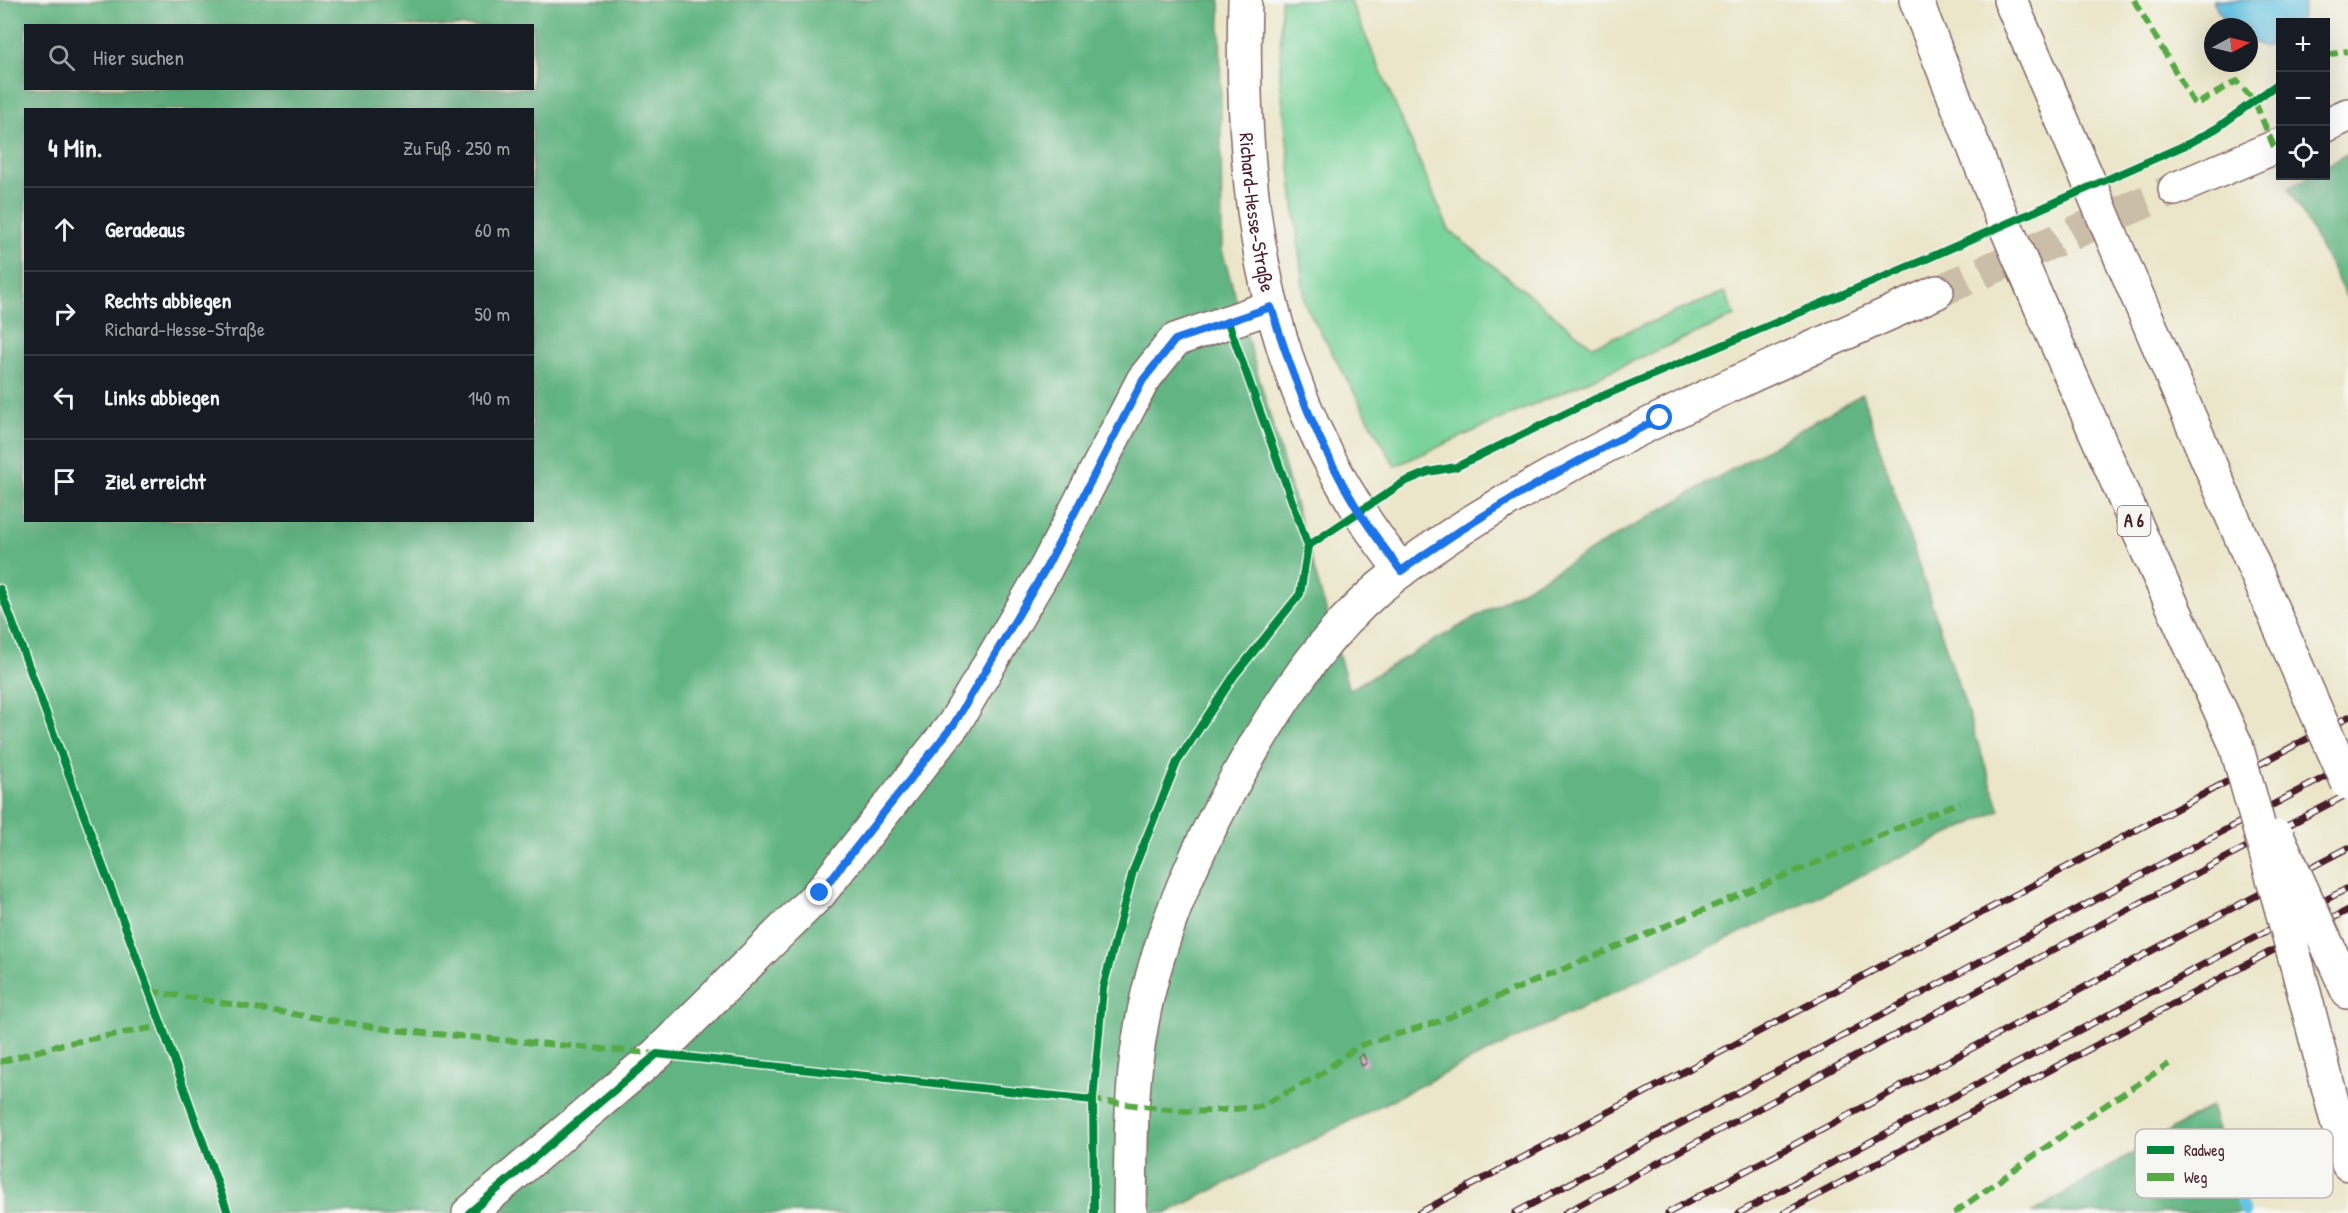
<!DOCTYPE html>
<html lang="de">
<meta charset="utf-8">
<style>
:root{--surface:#171b24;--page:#242831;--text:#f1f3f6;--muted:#9ea1a6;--line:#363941}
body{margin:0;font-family:"Patrick Hand",sans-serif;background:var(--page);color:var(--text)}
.controls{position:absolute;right:18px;top:18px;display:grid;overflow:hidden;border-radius:0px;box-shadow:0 6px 24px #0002}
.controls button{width:54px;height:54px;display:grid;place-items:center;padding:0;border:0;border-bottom:2px solid var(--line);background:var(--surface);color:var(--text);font:30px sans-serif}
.compass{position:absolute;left:2204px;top:18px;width:54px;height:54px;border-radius:50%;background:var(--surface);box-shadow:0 6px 24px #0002;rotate:83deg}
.stop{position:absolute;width:18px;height:18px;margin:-14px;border:4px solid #1a73e8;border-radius:50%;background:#fff}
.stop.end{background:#1a73e8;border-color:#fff;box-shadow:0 2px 6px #0008}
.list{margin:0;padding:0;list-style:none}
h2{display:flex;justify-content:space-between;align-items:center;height:78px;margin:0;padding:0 24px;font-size:26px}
h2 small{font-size:20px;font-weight:400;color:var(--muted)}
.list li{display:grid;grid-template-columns:39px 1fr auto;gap:18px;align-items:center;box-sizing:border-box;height:84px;padding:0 24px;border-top:2px solid var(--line)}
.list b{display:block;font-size:22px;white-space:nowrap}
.list p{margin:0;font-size:20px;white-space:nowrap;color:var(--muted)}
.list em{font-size:20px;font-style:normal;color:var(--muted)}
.icon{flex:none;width:33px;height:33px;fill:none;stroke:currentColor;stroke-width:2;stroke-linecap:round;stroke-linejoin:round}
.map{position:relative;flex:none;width:2348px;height:1213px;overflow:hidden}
.search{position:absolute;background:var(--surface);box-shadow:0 6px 24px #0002;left:24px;top:24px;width:510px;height:66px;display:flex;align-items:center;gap:15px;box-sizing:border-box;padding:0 21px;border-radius:0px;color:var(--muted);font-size:22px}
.panel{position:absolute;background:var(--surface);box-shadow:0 6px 24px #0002;left:24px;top:108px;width:510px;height:414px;border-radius:0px}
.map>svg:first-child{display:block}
.green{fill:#79d39a;stroke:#627962;stroke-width:1.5}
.forest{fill:#62b582;stroke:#566a56;stroke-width:1.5;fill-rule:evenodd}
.water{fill:#66c4e4;stroke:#587288;stroke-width:1.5}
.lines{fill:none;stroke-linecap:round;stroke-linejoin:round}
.stream{stroke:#66c4e4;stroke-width:10}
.building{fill:#d99fd4}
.secondary-tunnel{stroke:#cbbea9;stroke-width:33;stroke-dasharray:33 16;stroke-linecap:butt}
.minor-casing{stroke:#826562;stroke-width:36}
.tertiary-casing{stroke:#826562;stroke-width:36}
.secondary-casing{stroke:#826562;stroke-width:36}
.motorway-casing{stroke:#826562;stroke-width:36}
.minor{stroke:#fff;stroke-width:33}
.tertiary{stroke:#fff;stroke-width:33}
.secondary{stroke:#fff;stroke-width:33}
.motorway{stroke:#fff;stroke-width:33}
.rail-casing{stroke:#4a1f2b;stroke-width:7}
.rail{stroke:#f6f6f2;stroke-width:4.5;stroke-dasharray:14;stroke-linecap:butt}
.motorway-bridge-casing{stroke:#826562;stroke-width:36;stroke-linecap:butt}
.motorway-bridge{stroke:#fff;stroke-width:33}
.quiet{stroke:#57aa44;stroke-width:6;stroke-dasharray:12 6;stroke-linecap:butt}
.cycleway-casing{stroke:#f6f6f2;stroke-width:11}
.cycleway{stroke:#00873e;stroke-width:8}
.route{stroke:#1a73e8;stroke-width:8}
.labels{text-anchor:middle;stroke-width:4.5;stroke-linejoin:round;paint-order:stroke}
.shield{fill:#f6f6f2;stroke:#7e6067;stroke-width:1.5}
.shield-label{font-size:18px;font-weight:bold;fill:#4a1f2b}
.street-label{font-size:20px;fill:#4a1f2b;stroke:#f6f6f2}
.key{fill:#f6f6f2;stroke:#c2b6b6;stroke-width:1.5}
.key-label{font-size:16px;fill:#4a1f2b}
</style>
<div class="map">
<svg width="2348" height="1213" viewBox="0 0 2348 1213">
<rect width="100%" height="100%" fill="#f6f6f2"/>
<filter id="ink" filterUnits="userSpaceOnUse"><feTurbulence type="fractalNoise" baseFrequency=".0167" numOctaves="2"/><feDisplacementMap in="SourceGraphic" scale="12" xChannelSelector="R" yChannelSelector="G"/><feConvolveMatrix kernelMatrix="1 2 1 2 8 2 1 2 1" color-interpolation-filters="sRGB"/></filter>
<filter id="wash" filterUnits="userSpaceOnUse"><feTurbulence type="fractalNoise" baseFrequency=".008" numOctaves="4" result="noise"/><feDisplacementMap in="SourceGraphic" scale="24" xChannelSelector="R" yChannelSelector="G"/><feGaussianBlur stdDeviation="1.35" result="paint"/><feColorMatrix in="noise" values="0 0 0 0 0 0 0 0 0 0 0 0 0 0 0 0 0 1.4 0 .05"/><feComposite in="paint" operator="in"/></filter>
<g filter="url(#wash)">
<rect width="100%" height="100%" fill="#ebe6c9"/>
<path class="green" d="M1281 0H1350L1449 230 1592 346 1725 292 1735 316 1395 466 1305 304 1280 78Z"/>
<path class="forest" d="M0 0H1220L1222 250 1349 690 1862 394 2000 810 1467 1062 1167 1213H0ZM26 26H532V88H26ZM26 110H532V520H26Z
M2348 153V300L2289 188 2310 176H2326V166Z
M2211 1106 2241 1213H2032Z"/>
<path class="water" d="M2213 0H2305L2300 22H2280V40L2264 47 2249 39V27L2226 26Z"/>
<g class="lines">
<path class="stream" d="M2232 1141 2225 1153 2245 1213"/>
</g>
<g id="blocks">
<path class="building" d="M1363 1054 1367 1063 1362 1066 1358 1058Z"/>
</g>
</g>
<g filter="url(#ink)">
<use href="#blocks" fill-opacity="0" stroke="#826562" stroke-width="1.5"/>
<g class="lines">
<path class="secondary-tunnel" d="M1937 292 2175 189"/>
<defs>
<path id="minor" d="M469 1213 657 1054 820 893 954 724 1046 568 1143 380 1175 340 1271 307"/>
<g id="tertiary">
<path id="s1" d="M1245 0C1240 181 1259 355 1359 511 1372 532 1387 551 1401 571"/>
</g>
<path id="secondary" d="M2326 125 2348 115
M2175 189 2280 145
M1130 1213C1131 1155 1130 1097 1139 1040 1155 934 1202 835 1256 744 1290 687 1328 632 1379 588 1441 537 1511 497 1581 459 1697 398 1817 346 1937 292"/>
<path id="motorway" d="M1916 0 2000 213
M2010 0 2086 175
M2121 258 2313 704
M2035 294 2148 552 2236 745
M2329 949 2348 992
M2297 965 2348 1164"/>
</defs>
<use href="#minor" class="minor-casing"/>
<use href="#tertiary" class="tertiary-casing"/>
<use href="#secondary" class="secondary-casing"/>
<use href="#motorway" class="motorway-casing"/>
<use href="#minor" class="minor"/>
<use href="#tertiary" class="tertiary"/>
<use href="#secondary" class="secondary"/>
<use href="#motorway" class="motorway"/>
<defs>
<path id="rail" d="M1419 1213 2348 717
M1515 1213 2163 863 2348 765
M1565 1213 2157 894 2348 794
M1668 1213 2177 937 2348 848
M1739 1213 1953 1097 2348 888
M1784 1213 2348 910"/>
</defs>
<use href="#rail" class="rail-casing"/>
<use href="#rail" class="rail"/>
<defs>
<path id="motorway-bridge" d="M2086 175 2121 258
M2000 213 2035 294
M2313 704 2348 783
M2236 745 2297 965
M2278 837 2329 949"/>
</defs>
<use href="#motorway-bridge" class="motorway-bridge-casing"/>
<use href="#motorway-bridge" class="motorway-bridge"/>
<path class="quiet" d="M2134 0 2195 105 2237 81 2255 102 2274 147
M2326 55 2348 51
M149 991 393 1030 658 1054
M0 1062 63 1044 162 1026
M1090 1100 1195 1112 1259 1107 1318 1076 1358 1046 1440 1021 1960 802
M1954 1213 2098 1110 2169 1064"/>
<defs>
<path id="cycleway" d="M1228 322 1308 546
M0 589 162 1026 228 1213
M469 1213 657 1054 1093 1100
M1094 1213 1093 1100 1103 988 1133 871 1177 762 1234 676 1300 594 1308 546 1404 482 1428 472 1456 467 1593 400 1924 260 2190 143 2217 128 2280 82"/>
</defs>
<use href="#cycleway" class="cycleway-casing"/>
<use href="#cycleway" class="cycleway"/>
</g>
</g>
<g class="lines" filter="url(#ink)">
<path class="route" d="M820 893 954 724 1046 568 1143 380 1175 340 1271 307C1293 378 1319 447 1358 510 1371 531 1387 551 1401 571 1485 510 1569 465 1660 418"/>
</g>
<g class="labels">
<rect class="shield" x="2117.5" y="506" width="33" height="30" rx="4.5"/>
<g class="shield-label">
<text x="2134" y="527">A 6</text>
</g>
<g class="street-label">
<text dy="7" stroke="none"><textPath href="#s1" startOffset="213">Richard-Hesse-Straße</textPath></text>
</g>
</g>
<rect x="2135" y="1129" width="198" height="69" rx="9" class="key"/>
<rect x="2147" y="1146" width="27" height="8" fill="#00873e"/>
<rect x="2147" y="1173" width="27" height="8" fill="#57aa44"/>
<g class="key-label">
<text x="2184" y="1156">Radweg</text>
<text x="2184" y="1183">Weg</text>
</g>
</svg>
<div class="controls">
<button>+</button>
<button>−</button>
<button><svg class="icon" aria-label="locate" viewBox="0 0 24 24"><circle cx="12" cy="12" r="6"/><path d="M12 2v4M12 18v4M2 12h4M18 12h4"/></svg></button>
</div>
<svg class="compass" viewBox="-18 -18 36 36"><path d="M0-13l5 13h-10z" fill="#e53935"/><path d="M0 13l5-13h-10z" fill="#9ea1a6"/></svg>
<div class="stop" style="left:1660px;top:418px"></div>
<div class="stop end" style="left:820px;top:893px"></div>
<div class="search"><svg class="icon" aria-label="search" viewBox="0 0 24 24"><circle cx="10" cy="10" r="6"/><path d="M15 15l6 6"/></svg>Hier suchen</div>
<section class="panel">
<h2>4 Min.<small>Zu Fuß · 250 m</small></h2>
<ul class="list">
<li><svg class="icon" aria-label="ahead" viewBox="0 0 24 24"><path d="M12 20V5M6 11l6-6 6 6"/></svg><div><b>Geradeaus</b></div><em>60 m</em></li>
<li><svg class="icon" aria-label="right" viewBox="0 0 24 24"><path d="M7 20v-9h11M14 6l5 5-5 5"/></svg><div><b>Rechts abbiegen</b><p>Richard-Hesse-Straße</p></div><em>50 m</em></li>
<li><svg class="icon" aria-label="left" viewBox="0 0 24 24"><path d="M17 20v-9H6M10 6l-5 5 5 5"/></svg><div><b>Links abbiegen</b></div><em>140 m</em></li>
<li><svg class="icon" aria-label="arrive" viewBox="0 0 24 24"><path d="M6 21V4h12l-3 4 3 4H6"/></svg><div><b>Ziel erreicht</b></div></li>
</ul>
</section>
</div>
